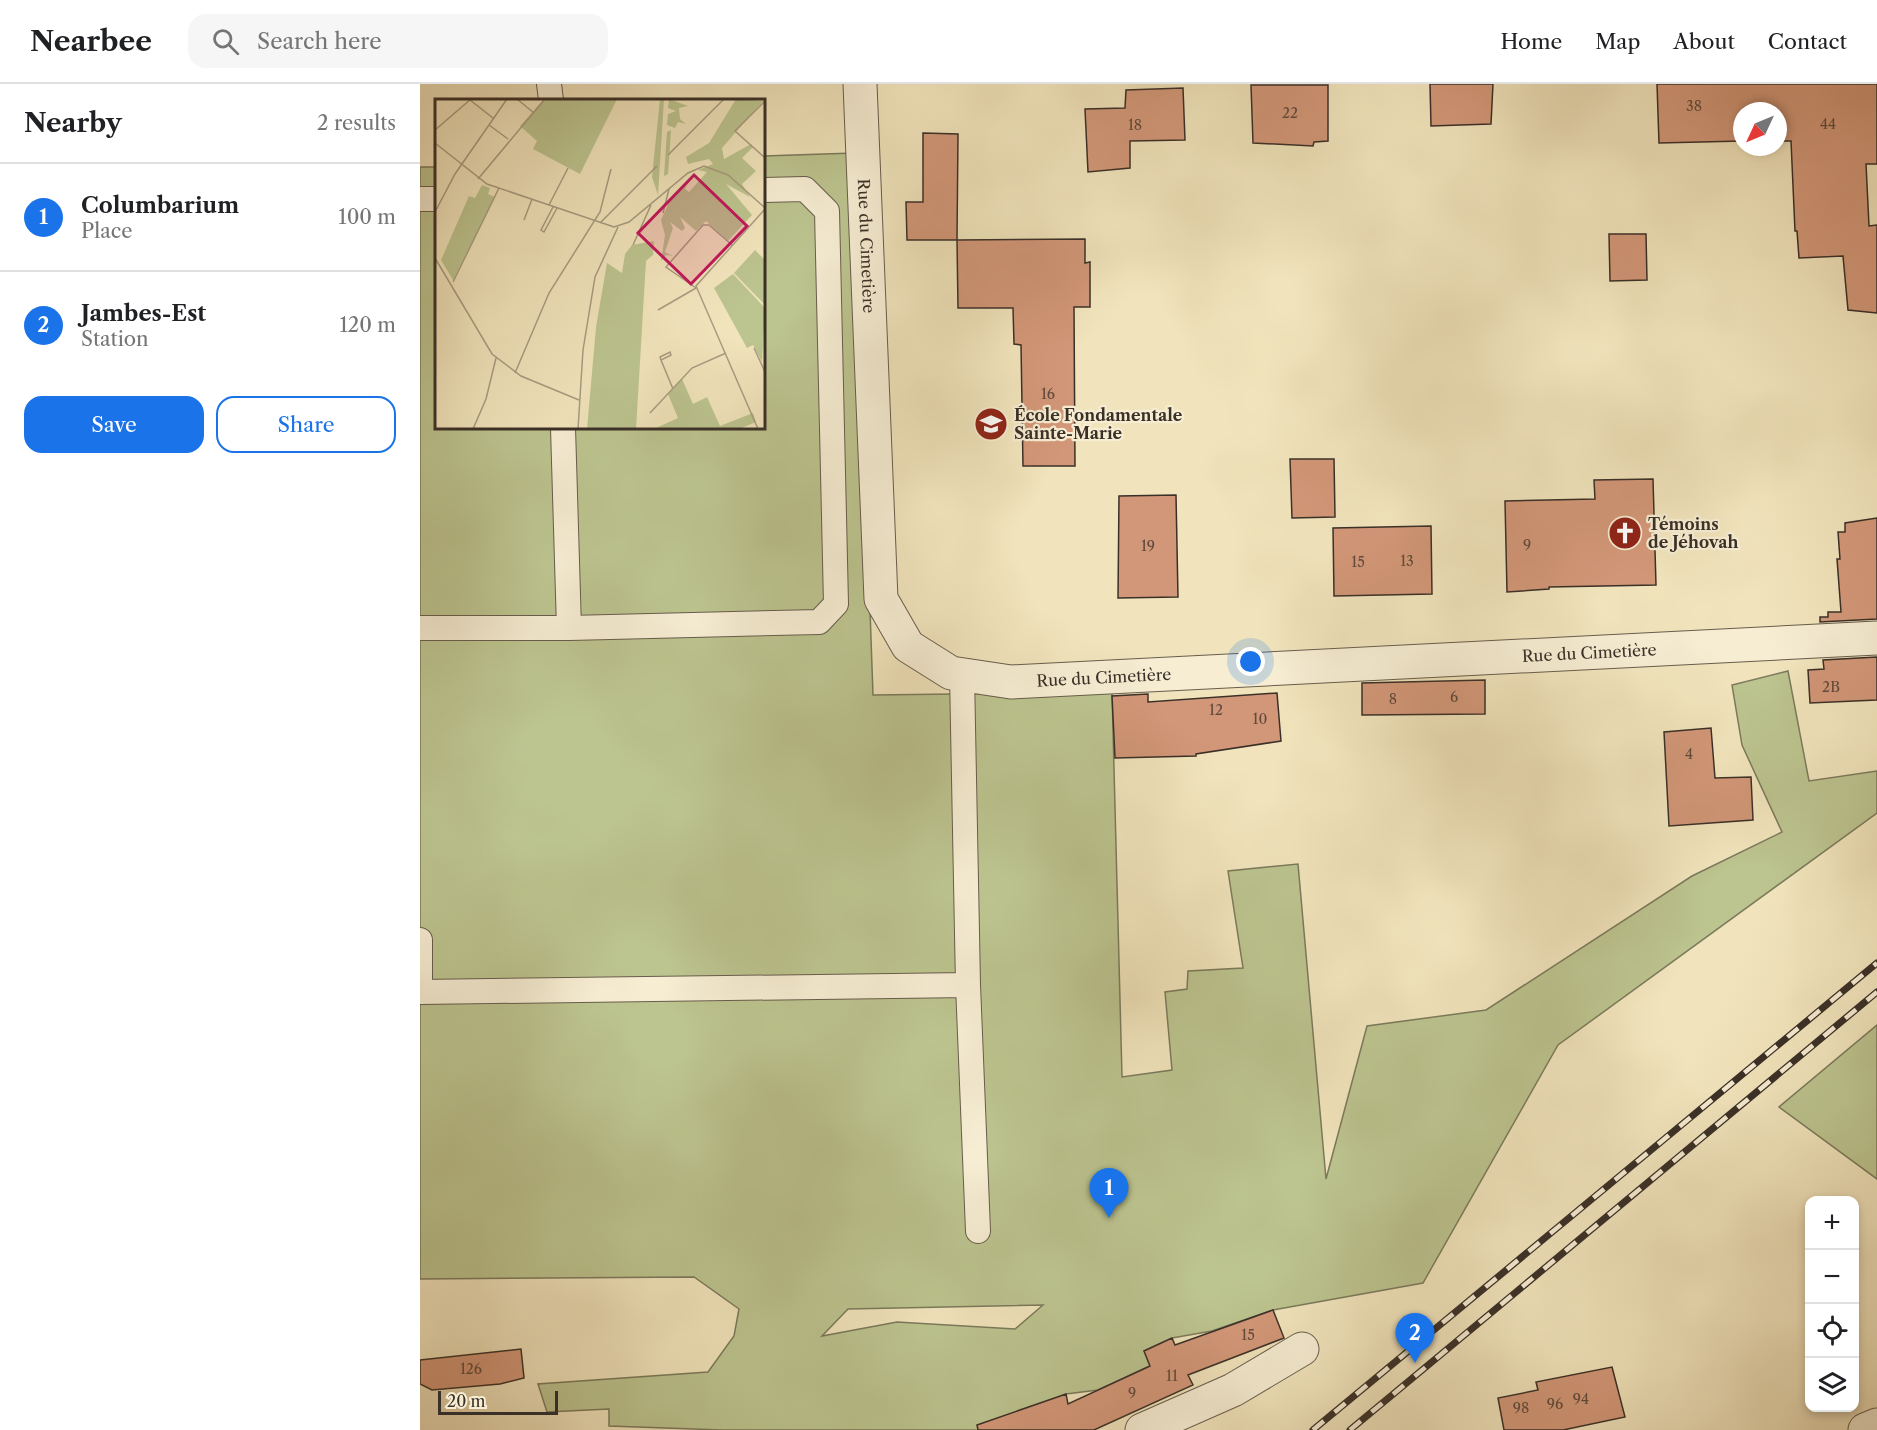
<!DOCTYPE html>
<meta charset="utf-8">
<style>
:root{--surface:#fff;--page:#f6f6f6;--text:#202124;--muted:#757577;--line:#e0e0e0;--accent:#1a73e8}
body{margin:0;font-family:"Libre Caslon Text",serif;background:var(--page);color:var(--text)}
.controls{position:absolute;right:18px;bottom:18px;display:grid;overflow:hidden;border-radius:12px;box-shadow:0 3px 9px #0003}
.controls button{width:54px;height:54px;display:grid;place-items:center;padding:0;border:0;border-bottom:2px solid var(--line);background:var(--surface);color:var(--text);font:30px sans-serif}
.compass{position:absolute;left:1313px;top:18px;width:54px;height:54px;border-radius:50%;background:var(--surface);box-shadow:0 3px 9px #0003;rotate:226deg}
.scale{position:absolute;left:18px;bottom:15px;width:120px;box-sizing:border-box;padding-left:6px;border:3px solid #3a3028;border-top:0;font-size:16px;line-height:21px;white-space:nowrap;color:#3a3028;-webkit-text-stroke:4px #f6edd3;paint-order:stroke}
.you{position:absolute;left:831px;top:578px;width:21px;height:21px;margin:-15px;border:4px solid #fff;border-radius:50%;background:#1a73e8;box-shadow:0 0 0 9px #1a73e833}
.badge{display:grid;place-items:center;width:39px;height:39px;border-radius:50%;background:var(--accent);color:#fff;font-size:20px;font-weight:700}
.pin{position:absolute;translate:-50% -50px;filter:drop-shadow(0 2px 3px #0008)}
.pin::after{content:'';position:absolute;top:32px;width:21px;height:18px;background:inherit;clip-path:polygon(0 0,100% 0,50% 100%)}
.list{margin:0;padding:0;list-style:none}
h2{display:flex;justify-content:space-between;align-items:center;height:78px;margin:0;padding:0 24px;font-size:26px}
h2 small{font-size:20px;font-weight:400;color:var(--muted)}
.list li{display:grid;grid-template-columns:39px 1fr auto;gap:18px;align-items:center;box-sizing:border-box;height:108px;padding:0 24px;border-top:2px solid var(--line)}
.list b{display:block;font-size:22px;white-space:nowrap}
.list p{margin:0;font-size:20px;white-space:nowrap;color:var(--muted)}
.list em{font-size:20px;font-style:normal;color:var(--muted)}
.actions{display:flex;gap:12px;padding:18px 24px}
.actions a{flex:1;padding:14px 0;border:2px solid var(--accent);border-radius:18px;text-align:center;font-size:21px;color:var(--accent)}
.actions .main{background:var(--accent);color:#fff}
.icon{flex:none;width:33px;height:33px;fill:none;stroke:currentColor;stroke-width:2;stroke-linecap:round;stroke-linejoin:round}
.map{position:relative;flex:none;width:1457px;height:1346px;overflow:hidden}
header{display:flex;align-items:center;gap:36px;box-sizing:border-box;height:84px;padding:0 30px;background:var(--surface);border-bottom:2px solid var(--line)}
header strong{font-size:28px}
nav{display:flex;gap:33px;margin-inline-start:auto;font-size:21px}
.search{width:420px;height:54px;background:var(--page);display:flex;align-items:center;gap:15px;box-sizing:border-box;padding:0 21px;border-radius:18px;color:var(--muted);font-size:22px}
main{display:flex}
aside{flex:1;background:var(--surface)}
.map>svg:first-child{display:block}
.green{fill:#bcc48f;stroke:#7b7a5c;stroke-width:1.5;fill-rule:evenodd}
.building{fill:#d29778;stroke:#3a3028;stroke-width:1.5}
.lines{fill:none;stroke-linecap:round;stroke-linejoin:round}
.lane-casing{stroke:#685d4d;stroke-width:26}
.street-casing{stroke:#685d4d;stroke-width:35}
.lane{stroke:#f6edd3;stroke-width:24}
.street{stroke:#f6edd3;stroke-width:33}
.rail-casing{stroke:#3a3028;stroke-width:7}
.rail{stroke:#f6edd3;stroke-width:4.5;stroke-dasharray:14;stroke-linecap:butt}
.labels{text-anchor:middle;stroke-width:4.5;stroke-linejoin:round;paint-order:stroke}
.number-label{font-size:14px;fill:#604a3c}
.street-label{font-size:16px;fill:#3a3028;stroke:#f6edd3}
.poi-label{font-size:16px;font-weight:bold;fill:#3a3028;stroke:#f6edd3;text-anchor:start}
.inset-road{fill:none;stroke:#a89c81;stroke-width:1.5}
.view{fill:#c2185b;fill-opacity:0.15;stroke:#c2185b;stroke-width:3}
.inset-edge{fill:none;stroke:#3a3028;stroke-width:3}
</style>
<header>
<strong>Nearbee</strong>
<div class="search"><svg class="icon" aria-label="search" viewBox="0 0 24 24"><circle cx="10" cy="10" r="6"/><path d="M15 15l6 6"/></svg>Search here</div>
<nav><a>Home</a><a>Map</a><a>About</a><a>Contact</a></nav>
</header>
<main>
<aside>
<h2>Nearby<small>2 results</small></h2>
<ul class="list">
<li><span class="badge">1</span><div><b>Columbarium</b><p>Place</p></div><em>100 m</em></li>
<li><span class="badge">2</span><div><b>Jambes-Est</b><p>Station</p></div><em>120 m</em></li>
</ul>
<div class="actions"><a class="main">Save</a><a>Share</a></div>
</aside>
<div class="map">
<svg width="1457" height="1346" viewBox="0 0 1457 1346">
<rect width="100%" height="100%" fill="#f1e4bc"/>
<filter id="stains"><feTurbulence type="fractalNoise" baseFrequency=".00333" numOctaves="4"/><feColorMatrix values="0 0 0 0 .2 0 0 0 0 .09 0 0 0 0 .02 0 0 0 .5 -.17"/></filter>
<radialGradient id="worn" r=".72"><stop offset=".6" stop-color="#630" stop-opacity="0"/><stop offset="1" stop-color="#630" stop-opacity=".3"/></radialGradient>
<path class="green" d="M434 69 453 611 692 608 702 993 752 986 745 908 767 905 768 887 823 884 808 787 878 780 906 1095 947 942 1066 926 1272 792 1362 748 1322 661 1312 601 1368 587 1389 697 1457 687V729L1138 961 1003 1199 853 1226 792 1247 752 1254 724 1267 730 1282 678 1306 646 1310 560 1346H302L189 1342V1325L127 1328 118 1300 288 1288 314 1252 319 1225 274 1193 0 1195V83H16V344H344V72ZM623 1221 595 1245 477 1238 402 1252 428 1225Z
M1457 941V1095L1359 1023Z"/>
<path class="building" d="M1010 0H1073L1071 40 1011 42Z
M1237 0H1457V80H1446L1449 142 1457 141V229L1428 226 1423 172 1379 174 1377 147H1375L1371 57H1358V27H1322V57L1239 59Z
M831 1H908V57L894 58 893 62 833 59Z
M763 4 765 56 710 57V84L668 88 665 25 705 24 706 6Z
M503 49 538 50 537 156 665 155V179L670 178V223H654L655 382H603L601 261 594 260 593 224H538L537 156H487L486 118H503Z
M1189 150H1226L1227 196 1190 197Z
M870 375H914L915 433 872 434Z
M1233 395 1236 501 1129 503V505L1087 508 1085 417 1175 415 1174 396Z
M756 411 758 513 698 514 699 412Z
M1457 434V535L1400 538V533H1408V528H1421L1417 475H1420L1418 448H1425V439Z
M1011 442 1012 510 914 512 913 444Z
M1457 573V616L1390 619 1388 586 1404 585 1403 576Z
M1065 596V630L942 631V599Z
M857 609 861 657 776 670V672L695 674 692 612 728 610V618Z
M1291 644 1295 694 1331 693 1333 736 1249 742 1244 648Z
M853 1226 864 1254 768 1291 773 1301 674 1346H558L557 1341 646 1310 648 1320 730 1282 724 1267 752 1254 755 1261Z
M101 1265 104 1294 80 1300 12 1306 0 1300V1276Z
M1192 1283 1205 1333 1143 1346H1084L1078 1314 1118 1306 1116 1298Z"/>
<g class="lines">
<defs>
<path id="lane" d="M129 0 131 16
M0 115H16
M0 544H149L143 344
M149 544 399 538 416 520 407 127 385 105 344 106
M0 856V908
M548 901 558 1147
M0 908 548 901 542 591"/>
<g id="street">
<path id="s1" d="M440 0 461 515 488 562 531 589 591 598 1457 554"/>
<path d="M722 1346 813 1306 882 1265"/>
<path d="M1445 1346 1457 1341"/>
</g>
</defs>
<use href="#lane" class="lane-casing"/>
<use href="#street" class="street-casing"/>
<use href="#lane" class="lane"/>
<use href="#street" class="street"/>
<defs>
<path id="rail" d="M893 1346 1457 879
M930 1346 1457 908"/>
</defs>
<use href="#rail" class="rail-casing"/>
<use href="#rail" class="rail"/>
</g>
<defs>
<symbol id="school-disc" viewBox="-11 -11 22 22"><circle r="9.5" fill="#8f2418" stroke="#f6edd3"/><path d="M0-5L7-2L0 1L-7-2ZM-4 1L0 2.5L4 1V4Q0 6-4 4Z" fill="#fff"/></symbol>
<symbol id="church-disc" viewBox="-11 -11 22 22"><circle r="9.5" fill="#8f2418" stroke="#f6edd3"/><path d="M-1.2-6h2.4v3.5h3.3v2.4h-3.3V6h-2.4V-.1h-3.3v-2.4h3.3Z" fill="#fff"/></symbol>
</defs>
<g fill-rule="evenodd">
<use href="#school-disc" x="552" y="321" width="38" height="38"/>
<use href="#church-disc" x="1186" y="430" width="38" height="38"/>
</g>
<g class="labels">
<g class="number-label">
<text x="1274" y="27">38</text>
<text x="870" y="34">22</text>
<text x="1408" y="45">44</text>
<text x="715" y="46">18</text>
<text x="628" y="315">16</text>
<text x="1107" y="466">9</text>
<text x="728" y="467">19</text>
<text x="987" y="482">13</text>
<text x="938" y="483">15</text>
<text x="1411" y="608">2B</text>
<text x="1034" y="618">6</text>
<text x="973" y="620">8</text>
<text x="796" y="631">12</text>
<text x="840" y="640">10</text>
<text x="1269" y="675">4</text>
<text x="828" y="1256">15</text>
<text x="51" y="1290">126</text>
<text x="752" y="1297">11</text>
<text x="712" y="1314">9</text>
<text x="1161" y="1320">94</text>
<text x="1135" y="1325">96</text>
<text x="1101" y="1329">98</text>
</g>
<g class="street-label">
<text dy="6" stroke="none"><textPath href="#s1" startOffset="162">Rue du Cimetière</textPath></text>
<text dy="6" stroke="none"><textPath href="#s1" startOffset="1260">Rue du Cimetière</textPath></text>
<text dy="6" stroke="none"><textPath href="#s1" startOffset="774">Rue du Cimetière</textPath></text>
</g>
<g class="poi-label">
<text x="594" y="337">École Fondamentale<tspan x="594" dy="18">Sainte-Marie</tspan></text>
<text x="1228" y="446">Témoins<tspan x="1228" dy="18">de Jéhovah</tspan></text>
</g>
</g>
<g transform="translate(15 15)">
<rect width="330" height="330" fill="#f1e4bc"/>
<path d="M109 0H182L145 75 98 50 102 42 85 27ZM225 0H229L223 96 217 78ZM234 0 253 7 244 9 245 20 251 25 243 23 240 29 232 26 233 15 241 12 233 9ZM301 0 328 2 287 49 289 60 316 45 318 48 307 59 321 72 307 85 315 98 291 85 317 116 293 142 271 122 261 132 245 118 250 129 247 132 235 123 238 129 230 153 238 157 231 156 226 162 230 136 226 121 237 97 254 82 250 90 254 93 272 73 263 71 278 65 274 60 253 65 251 58 274 44ZM236 31 233 75 229 77 232 33ZM47 86 55 89 53 95 60 98 18 181 6 161 34 97 40 99ZM219 142 218 156 211 162 201 330H152L161 228 172 164 187 174 190 155 197 146ZM320 151 330 161V206L299 174ZM298 175 330 209 327 263 318 246 312 249 279 189ZM247 280 258 305 272 298 285 327 318 314 321 323 304 330H219L243 319 233 295Z" fill="#bcc48f"/>
<path class="inset-road" d="M82 0 99 14M35 1 58 19M330 2 300 32 330 59M54 26 73 40M0 31 36 0M0 44 52 85 179 128 194 123 253 74 269 67 293 76 330 109M233 56 289 0M43 80 110 0M114 106 133 69M118 108 106 131 109 133 122 109M0 113 20 75 72 0M228 114 234 90M89 121 97 100M165 124 222 67M198 146 216 106M0 159 57 255 86 277 144 301M18 183 64 89M261 189 231 168 268 126H274L297 146M223 211 261 189M319 249 330 273M226 261 225 258 235 253 236 256 226 261 238 290M80 274 114 194 165 113 176 70M215 314 257 269 291 254M38 330 51 300 61 259M143 330 148 251 160 178 183 128M323 330 261 187 330 110"/>
<path class="view" d="M259 76 312 127 256 185 203 134Z"/>
<rect width="330" height="330" class="inset-edge"/>
</g>
<rect width="100%" height="100%" filter="url(#stains)"/>
<rect width="100%" height="100%" fill="url(#worn)"/>
</svg>
<div class="controls">
<button>+</button>
<button>−</button>
<button><svg class="icon" aria-label="locate" viewBox="0 0 24 24"><circle cx="12" cy="12" r="6"/><path d="M12 2v4M12 18v4M2 12h4M18 12h4"/></svg></button>
<button><svg class="icon" aria-label="layers" viewBox="0 0 24 24"><path d="M12 4l9 5-9 5-9-5zM3 14l9 5 9-5"/></svg></button>
</div>
<svg class="compass" viewBox="-18 -18 36 36"><path d="M0-13l5 13h-10z" fill="#e53935"/><path d="M0 13l5-13h-10z" fill="#757577"/></svg>
<div class="scale">20 m</div>
<div class="you"></div>
<div class="pin badge" style="left:689px;top:1134px">1</div>
<div class="pin badge" style="left:995px;top:1279px">2</div>
</div>
</main>
